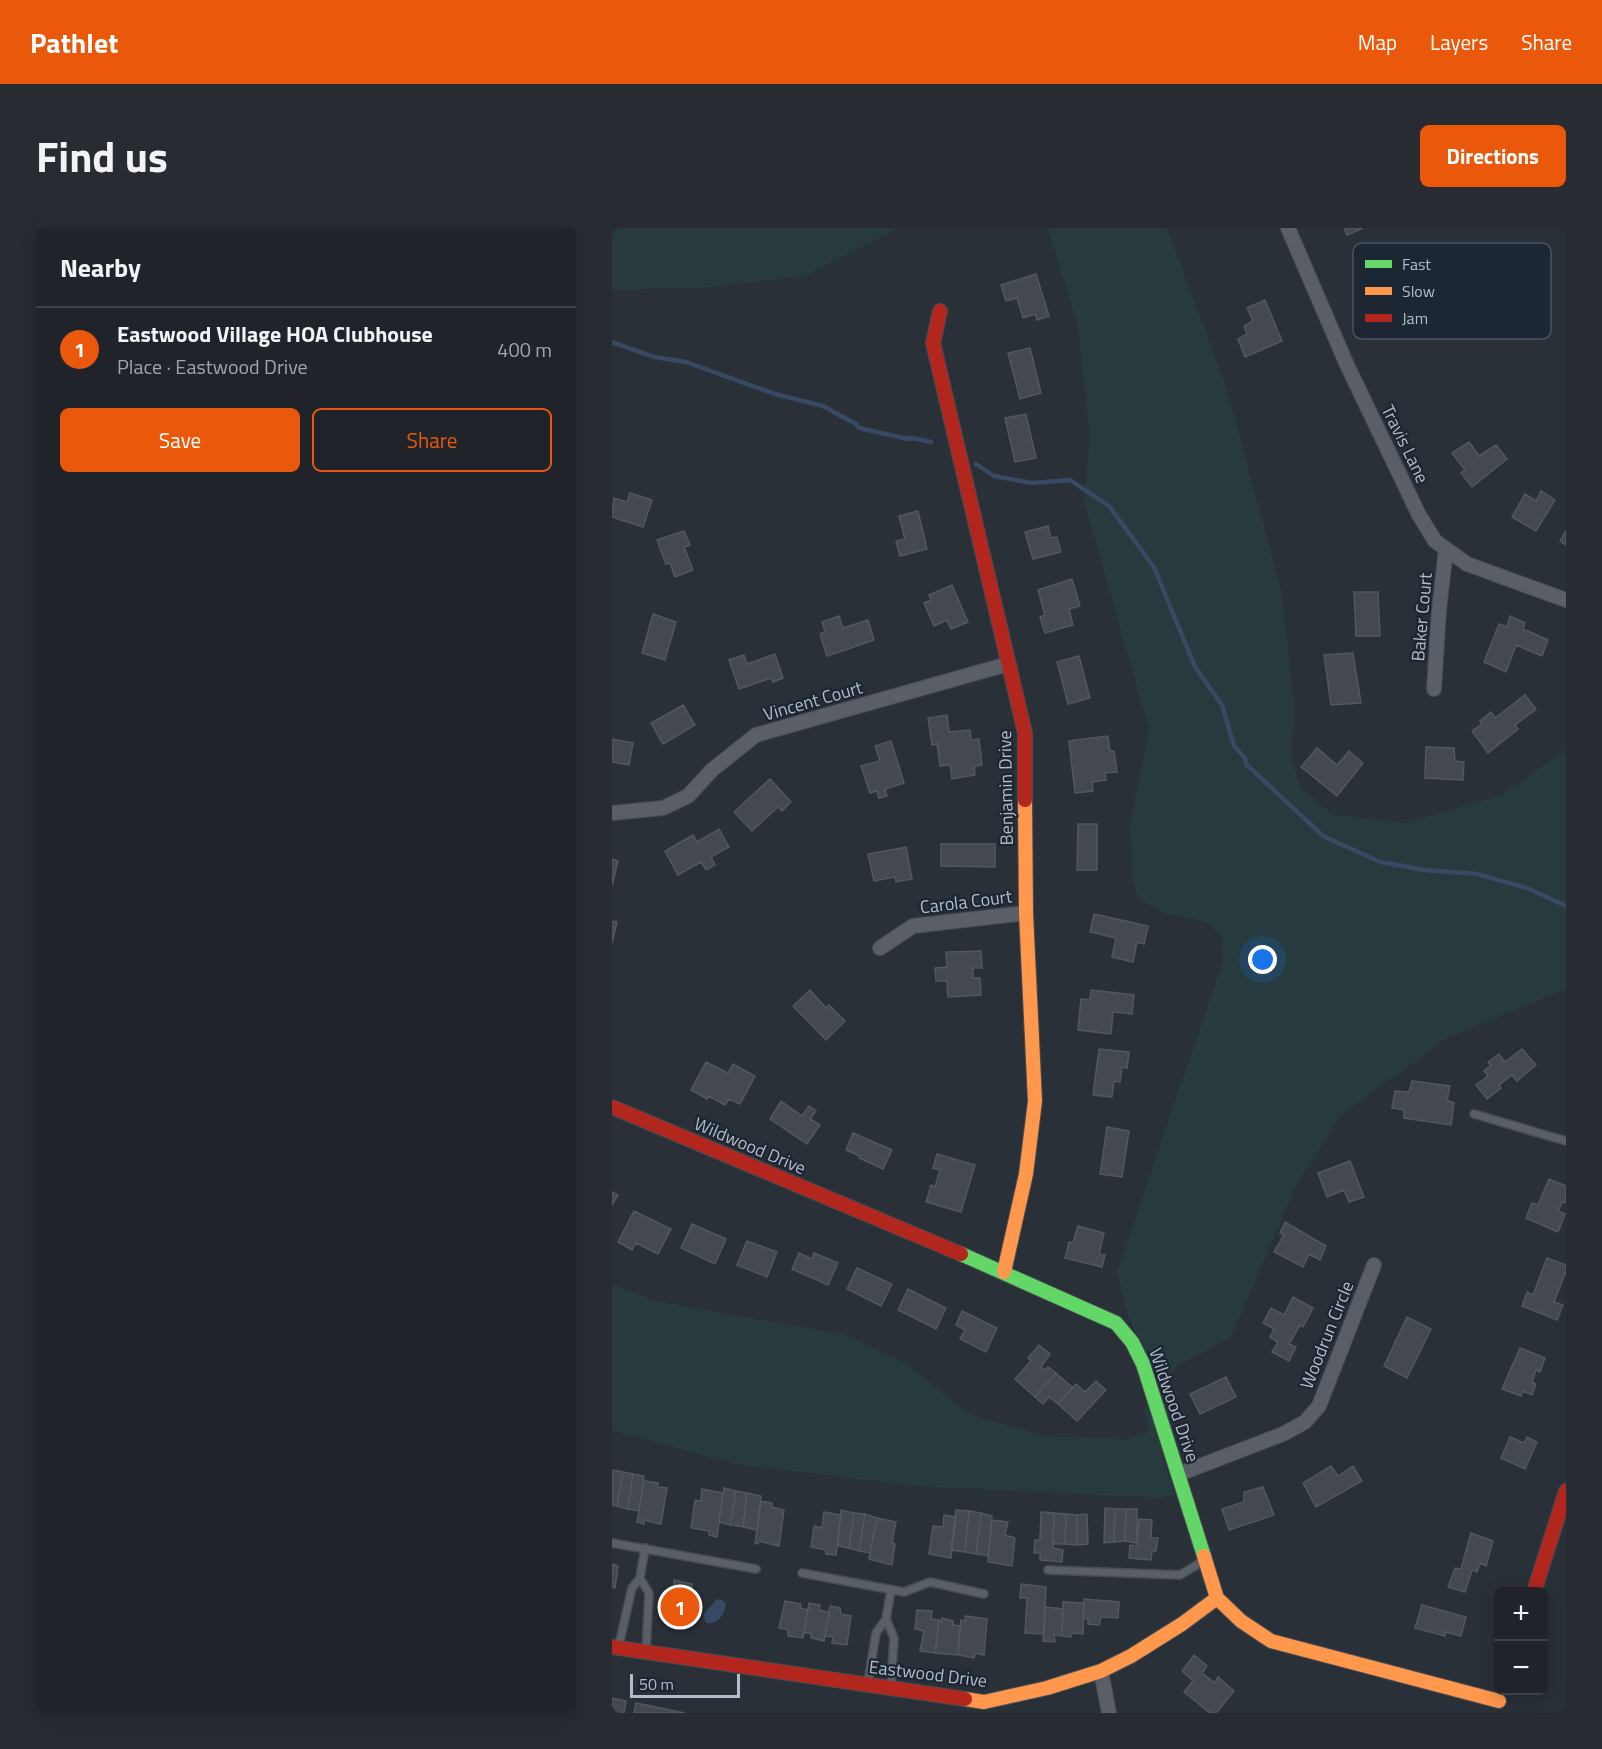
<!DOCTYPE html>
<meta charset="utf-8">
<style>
:root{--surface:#20242a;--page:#282c32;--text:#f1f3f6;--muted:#a2a4a8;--line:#3d4147;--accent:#ea580c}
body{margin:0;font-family:"Titillium Web",sans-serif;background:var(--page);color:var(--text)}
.controls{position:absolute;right:18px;bottom:18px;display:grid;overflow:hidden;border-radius:9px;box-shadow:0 3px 15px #0003}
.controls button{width:54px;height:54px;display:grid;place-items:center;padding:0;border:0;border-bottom:2px solid var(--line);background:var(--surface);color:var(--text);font:30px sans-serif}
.scale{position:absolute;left:18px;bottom:15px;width:110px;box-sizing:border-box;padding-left:6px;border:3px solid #b4bcc9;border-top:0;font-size:16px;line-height:21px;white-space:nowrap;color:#b4bcc9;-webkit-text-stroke:4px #1d2633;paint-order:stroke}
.you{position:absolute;left:651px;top:732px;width:21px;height:21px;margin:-15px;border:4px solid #fff;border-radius:50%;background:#1a73e8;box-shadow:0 0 0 9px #1a73e833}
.badge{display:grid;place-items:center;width:39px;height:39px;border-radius:50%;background:var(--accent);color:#fff;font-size:20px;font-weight:700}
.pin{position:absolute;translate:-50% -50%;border:3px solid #fff;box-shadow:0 2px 6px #0006}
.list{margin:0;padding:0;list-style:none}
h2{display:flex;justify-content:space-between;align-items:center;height:78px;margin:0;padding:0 24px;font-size:26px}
h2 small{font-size:20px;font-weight:400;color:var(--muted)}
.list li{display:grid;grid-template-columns:39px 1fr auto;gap:18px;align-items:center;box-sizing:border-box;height:84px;padding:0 24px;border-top:2px solid var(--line)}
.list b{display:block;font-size:22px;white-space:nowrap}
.list p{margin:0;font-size:20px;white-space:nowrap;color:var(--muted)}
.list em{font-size:20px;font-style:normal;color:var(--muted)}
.actions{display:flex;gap:12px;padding:18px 24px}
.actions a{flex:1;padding:14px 0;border:2px solid var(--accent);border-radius:9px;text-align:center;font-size:21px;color:var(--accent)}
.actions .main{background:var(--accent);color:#fff}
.map{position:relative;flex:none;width:954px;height:1485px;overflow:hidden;border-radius:9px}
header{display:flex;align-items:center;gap:36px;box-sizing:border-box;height:84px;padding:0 30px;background:var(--accent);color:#fff}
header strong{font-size:28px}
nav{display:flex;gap:33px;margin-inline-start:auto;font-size:21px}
.intro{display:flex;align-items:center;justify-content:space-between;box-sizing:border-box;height:144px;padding:0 36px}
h1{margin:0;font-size:42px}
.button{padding:15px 27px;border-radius:9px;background:var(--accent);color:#fff;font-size:21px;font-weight:700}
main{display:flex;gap:36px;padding:0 36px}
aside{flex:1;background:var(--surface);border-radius:9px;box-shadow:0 3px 15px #0003}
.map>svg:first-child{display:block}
.green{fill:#273a3e}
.water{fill:#384963}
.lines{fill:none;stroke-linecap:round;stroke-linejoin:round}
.stream{stroke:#384963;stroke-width:4.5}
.building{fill:#444950;stroke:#52575f;stroke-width:1.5}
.lane-casing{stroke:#484c53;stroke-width:10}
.street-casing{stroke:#484c53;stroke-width:16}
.fast-casing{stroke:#484c53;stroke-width:16}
.slow-casing{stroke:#484c53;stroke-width:16}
.jam-casing{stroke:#484c53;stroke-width:16}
.lane{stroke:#5a5e66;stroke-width:7}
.street{stroke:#5a5e66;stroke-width:14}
.fast{stroke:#63d668;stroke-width:14}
.slow{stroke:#ff974d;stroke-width:14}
.jam{stroke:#b3261e;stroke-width:14}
.labels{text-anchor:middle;stroke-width:4.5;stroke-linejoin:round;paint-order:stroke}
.street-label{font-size:18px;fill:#b4bcc9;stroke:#1d2633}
.key{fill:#1d2633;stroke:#4a5360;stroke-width:1.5}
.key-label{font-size:16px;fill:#b4bcc9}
</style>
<header>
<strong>Pathlet</strong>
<nav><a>Map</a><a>Layers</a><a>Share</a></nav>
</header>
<div class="intro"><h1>Find us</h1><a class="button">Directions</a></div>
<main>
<aside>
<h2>Nearby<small></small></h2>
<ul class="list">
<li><span class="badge">1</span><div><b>Eastwood Village HOA Clubhouse</b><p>Place · Eastwood Drive</p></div><em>400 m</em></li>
</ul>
<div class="actions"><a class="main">Save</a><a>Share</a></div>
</aside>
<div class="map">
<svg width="954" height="1485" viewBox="0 0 954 1485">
<rect width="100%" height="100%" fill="#2a3038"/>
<path class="green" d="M0 0H286L192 48 89 60 0 62Z
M436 0H555L615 161 669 362 683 482 679 527 687 558 719 586 793 595 888 568 954 522V761L835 810 729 887 684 958 619 1109 564 1139 554 1159 560 1199 551 1231 563 1266 549 1270 303 1258 123 1236 0 1202V1056L44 1073 235 1107 292 1135 358 1186 432 1208 516 1211 536 1204 532 1182 546 1155 516 1087 505 1044 611 733 610 709 597 695 550 684 527 671 521 653 518 596 537 502 472 273 478 205 465 95Z"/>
<path class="water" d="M105 1371 110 1372 114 1376C112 1387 106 1397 94 1395L91 1387Z"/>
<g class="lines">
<path class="stream" d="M0 114 42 129 74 134 163 166 211 178 244 196 247 200 296 211 300 210 319 214
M364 236 382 248 420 255 458 252 497 278 542 339 583 439 610 477 622 518 633 530 634 536 711 608 768 634 813 642 865 646 915 660 954 678"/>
</g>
<path class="building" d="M732 0H751L735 7Z
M424 46 437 88 425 92 423 86 411 90 405 70 394 73 389 57Z
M653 72 670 113 633 129 626 111 635 106 632 98 641 93 635 80Z
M418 120 429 165 408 171 396 125Z
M414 186 424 230 403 234 393 190Z
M857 214 867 228 884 217 895 231 860 259 849 245 853 242 840 225Z
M929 263 943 272 924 303 900 289 913 266 924 273Z
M18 265 40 272 31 299 0 289 2 270 15 274Z
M306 283 315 321 288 328 284 313 293 311 287 288Z
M436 298 439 310 445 309 449 324 421 331 413 304Z
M72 303 78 317 72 319 81 342 63 349 58 335 54 336 45 312Z
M954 303V317L948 313Z
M460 351 468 378 457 381 461 397 433 405 428 389 433 387 426 362Z
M340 357 356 394 339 401 335 392 322 398 312 375 319 372 317 367Z
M742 364H766L768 408H744Z
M41 386 64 394 53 432 30 425Z
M227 388 231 400 256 392 262 412 215 428 208 406 213 404 210 394Z
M898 388 913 395 911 401 936 412 930 428 904 417 894 444 872 434 887 396 895 399Z
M741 425 749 475 719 477 712 427Z
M163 426 171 450 161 454 159 450 127 461 117 432 132 427 135 436Z
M467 428 478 470 456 476 445 434Z
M913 467 924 481 903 497 906 501 876 525 860 503 870 496 868 493 879 484 883 490Z
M71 477 83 497 51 516 39 495Z
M335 487 337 504 358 502 359 512 367 511 370 537 362 538 363 547 340 551 338 537 328 538 325 516 320 517 316 490Z
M496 508 498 523H502L505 544 493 545 494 552 480 554 481 563 463 565 457 513Z
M0 511 21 515 17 537 0 534Z
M279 513 292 555 273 561 275 568 267 570 265 563 258 565 249 538 268 533 263 518Z
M814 519 842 520 843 533 852 534 851 552 813 550Z
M705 520 725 537 737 523 751 535 725 568 689 539Z
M158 551 179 574 170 583 166 579 140 603 122 584Z
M466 596H485V642H465Z
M107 601 117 619 99 629 103 637 94 642 89 634 66 647 53 623 81 607 85 614Z
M329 616H383V639L329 638Z
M294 619 300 651 284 654 283 649 262 653 256 626Z
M0 631 6 633 0 658Z
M482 686 536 698 532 716 525 714 521 734 500 729 504 710 478 704Z
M0 693 5 694 0 715Z
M369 723 370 740H361V750H368L369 767 336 769 335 753H324L323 740 335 739 334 724Z
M198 762 214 780 217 777 233 793 214 812 181 778Z
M479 762 522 767 520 786 501 784 499 806 466 802 469 771 478 772Z
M487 821 517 824 515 840 510 839 508 854 502 853 500 869 481 867Z
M910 821 924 837 905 853 900 847 887 857 889 860 875 871 864 857 876 848 872 843 879 837 876 834 887 826 893 834Z
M94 834 116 845 121 836 143 848 128 876 117 871 113 877 97 868 95 871 79 862Z
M800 853 838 858 835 872 842 875 839 897 792 890V882L780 880 783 863 797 864Z
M169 873 190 888 197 878 204 883 198 891 208 897 195 916 158 891Z
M495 899 517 903 510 949 488 946Z
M241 905 280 922 271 941 247 930 248 928 234 922Z
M325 926 363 937 349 984 314 974 319 957 323 959 328 942 321 940Z
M738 933 752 969 737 974 732 962 715 969 706 945Z
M937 951 954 958V975L950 974 946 983 953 986 946 1004 914 990 920 975 926 977Z
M0 964 6 967 0 977Z
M22 983 59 1001 46 1026 24 1015 20 1022 6 1014Z
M673 994 714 1018 708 1032 697 1026 691 1039 662 1024 672 1007 668 1005Z
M80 996 114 1011 103 1036 69 1020Z
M466 998 492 1005 487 1026 493 1027 490 1039 453 1030 457 1014 461 1015Z
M135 1013 165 1024 155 1049 125 1037Z
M187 1025 200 1031 202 1025 226 1035 216 1057 180 1041Z
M935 1030 954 1037V1043L942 1074 951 1077 945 1092 910 1078 915 1064 921 1067Z
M245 1040 280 1056 269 1078 235 1061Z
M296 1061 334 1080 324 1101 286 1082Z
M681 1069 701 1080 691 1099 688 1097 677 1116 684 1119 677 1133 660 1124 666 1114 658 1109 662 1101 651 1095 659 1080 672 1087Z
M350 1083 385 1100 374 1124 348 1111 353 1102 344 1097Z
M795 1089 819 1101 795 1150 772 1138Z
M427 1117 438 1126 429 1139 433 1142 436 1139 444 1145 423 1169 403 1151 419 1133 416 1130Z
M908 1120 933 1130 928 1144 924 1142 920 1154 924 1156 920 1167 911 1163 909 1168 890 1161Z
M444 1145 461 1160 446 1176 437 1169 431 1176 423 1169Z
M614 1149 624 1169 588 1186 578 1166Z
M484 1153 494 1162 465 1193 446 1176 464 1156 473 1164Z
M898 1209 912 1215 915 1209 925 1214 913 1241 889 1230Z
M719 1238 726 1248 741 1238 750 1253 704 1279 691 1255Z
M0 1242 11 1244 5 1278 0 1277Z
M11 1244 21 1246 16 1281 5 1278Z
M21 1246 32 1248 27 1283 16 1281Z
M32 1253 46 1255V1259L55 1260 49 1296 32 1292V1296L25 1294Z
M651 1259 662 1287 617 1302 610 1281 632 1274V1264Z
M112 1260 124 1263 118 1297 107 1294Z
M90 1261 111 1265 105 1309 97 1307V1303L79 1300 83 1272 89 1273Z
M124 1263 135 1265 131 1299 118 1297Z
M135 1265 149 1268 145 1302 131 1299Z
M149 1273 160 1275V1279L172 1282 167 1318 146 1313V1316L143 1315Z
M493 1280 503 1281 502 1314 492 1315Z
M503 1281H514L513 1313 502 1314Z
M514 1281H525V1315L513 1313Z
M229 1282 242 1285 237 1320 226 1318Z
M344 1282 357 1283 353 1324 339 1322Z
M357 1283 369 1285 364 1326 353 1324Z
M212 1284 229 1287 224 1327 214 1326V1322L199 1319 202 1298 210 1300Z
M429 1284 442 1285 441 1320 451 1322 450 1334 428 1332V1325H422L423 1312H428Z
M242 1285 253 1286 247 1323 237 1320Z
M369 1285 380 1288 376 1328 364 1326Z
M442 1285 454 1286 453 1316H441Z
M253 1286 265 1290 258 1325 247 1323Z
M454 1286 465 1287V1317L453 1316Z
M475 1286 476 1316 465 1317V1287Z
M332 1287 344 1289 339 1330 317 1326 321 1298 331 1299Z
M265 1290 284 1294 280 1314 283 1316 280 1337 257 1331Z
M527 1291 540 1292 539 1310H546L544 1323H540L539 1332 517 1330 518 1317 525 1318Z
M380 1292 396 1294 393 1307 403 1310 400 1338 376 1334Z
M859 1305 881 1313 874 1338 868 1335 865 1344 860 1342 853 1364 836 1359 843 1340 849 1341Z
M0 1336 6 1338 3 1360 0 1359Z
M62 1352 80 1356 76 1391 57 1388 61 1366 64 1367 65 1363 62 1362Z
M409 1356 434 1359 432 1406 413 1405 415 1370H408Z
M472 1371 507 1374 506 1390 489 1389 487 1397 476 1396V1391H471Z
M173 1373 189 1376 188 1380 196 1382 191 1410 176 1408V1402L167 1400Z
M451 1374 472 1375 471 1406 460 1405 459 1409 450 1408Z
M197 1375 208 1377 207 1382 217 1384 212 1413 199 1410V1405H192Z
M810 1377 854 1389 849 1408 833 1404V1408L803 1400Z
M218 1378 228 1380 229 1386 239 1388 235 1417 220 1415 221 1409 213 1408Z
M433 1379 451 1381 450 1408 442 1407 443 1414 431 1413Z
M305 1382 320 1383 319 1391 327 1392 323 1425 308 1423 312 1403 303 1401Z
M353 1388 375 1391 372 1427 363 1425 362 1430 346 1427 349 1392 354 1393Z
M330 1390 341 1393V1397L348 1398 346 1427 323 1425 327 1392 330 1394Z
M582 1427 595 1438 590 1445 603 1455 606 1449 622 1463 604 1485H598L572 1464 581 1453 570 1443Z
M0 1470 14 1473 12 1485H0Z
M24 1475 73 1485H22Z"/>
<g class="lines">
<defs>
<path id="lane" d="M862 886 954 913
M0 1315 144 1341
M436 1342 568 1347 591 1333
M190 1345 292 1364 318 1354 372 1366
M28 1350 37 1365 34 1423
M274 1391 282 1410 279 1458
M7 1417 20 1360 28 1350 33 1320
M256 1454 264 1405 274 1391 279 1362"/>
<path id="street" d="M676 0 735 137 807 287 823 313 855 336 954 372
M822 461 827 382 834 321
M0 585 51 580 76 568 100 542 144 507 396 436
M268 720 301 698 414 685
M567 1246 671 1206 693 1194 707 1178 762 1037
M489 1443 497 1485"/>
<path id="fast" d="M349 1026 504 1095 520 1114 531 1136 592 1328"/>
<path id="slow" d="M392 1044 414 946 423 873 414 685 413 572
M592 1328 605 1370 629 1393 659 1413 887 1473
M353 1471 372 1474 435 1460 489 1443 519 1428 570 1396 605 1370"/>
<path id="jam" d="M328 83 321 115 413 505V572
M0 879 349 1026
M922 1364 954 1263
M0 1419 353 1471"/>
</defs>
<use href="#lane" class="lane-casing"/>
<use href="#street" class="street-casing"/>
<use href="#fast" class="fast-casing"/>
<use href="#slow" class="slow-casing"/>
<use href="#jam" class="jam-casing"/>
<use href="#lane" class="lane"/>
<use href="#street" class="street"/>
<use href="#fast" class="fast"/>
<use href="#slow" class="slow"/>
<use href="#jam" class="jam"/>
</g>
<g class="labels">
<g class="street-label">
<text transform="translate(793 216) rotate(64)" y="6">Travis Lane</text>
<text transform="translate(810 389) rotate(-85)" y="6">Baker Court</text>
<text transform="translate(201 473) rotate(-16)" y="6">Vincent Court</text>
<text transform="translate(394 560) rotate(-91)" y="6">Benjamin Drive</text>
<text transform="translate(354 674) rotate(-7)" y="6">Carola Court</text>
<text transform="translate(138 918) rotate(23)" y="6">Wildwood Drive</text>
<text transform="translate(715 1107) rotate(-68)" y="6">Woodrun Circle</text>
<text transform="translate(562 1177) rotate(71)" y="6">Wildwood Drive</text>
<text transform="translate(316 1446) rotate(7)" y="6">Eastwood Drive</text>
</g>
</g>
<rect x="741" y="15" width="198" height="96" rx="9" class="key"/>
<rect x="753" y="32" width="27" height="8" fill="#63d668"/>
<rect x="753" y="59" width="27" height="8" fill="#ff974d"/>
<rect x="753" y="86" width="27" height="8" fill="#b3261e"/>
<g class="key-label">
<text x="790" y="42">Fast</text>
<text x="790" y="69">Slow</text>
<text x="790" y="96">Jam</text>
</g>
</svg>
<div class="controls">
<button>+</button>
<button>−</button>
</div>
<div class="scale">50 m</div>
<div class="you"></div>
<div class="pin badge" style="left:68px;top:1379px">1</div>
</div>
</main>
